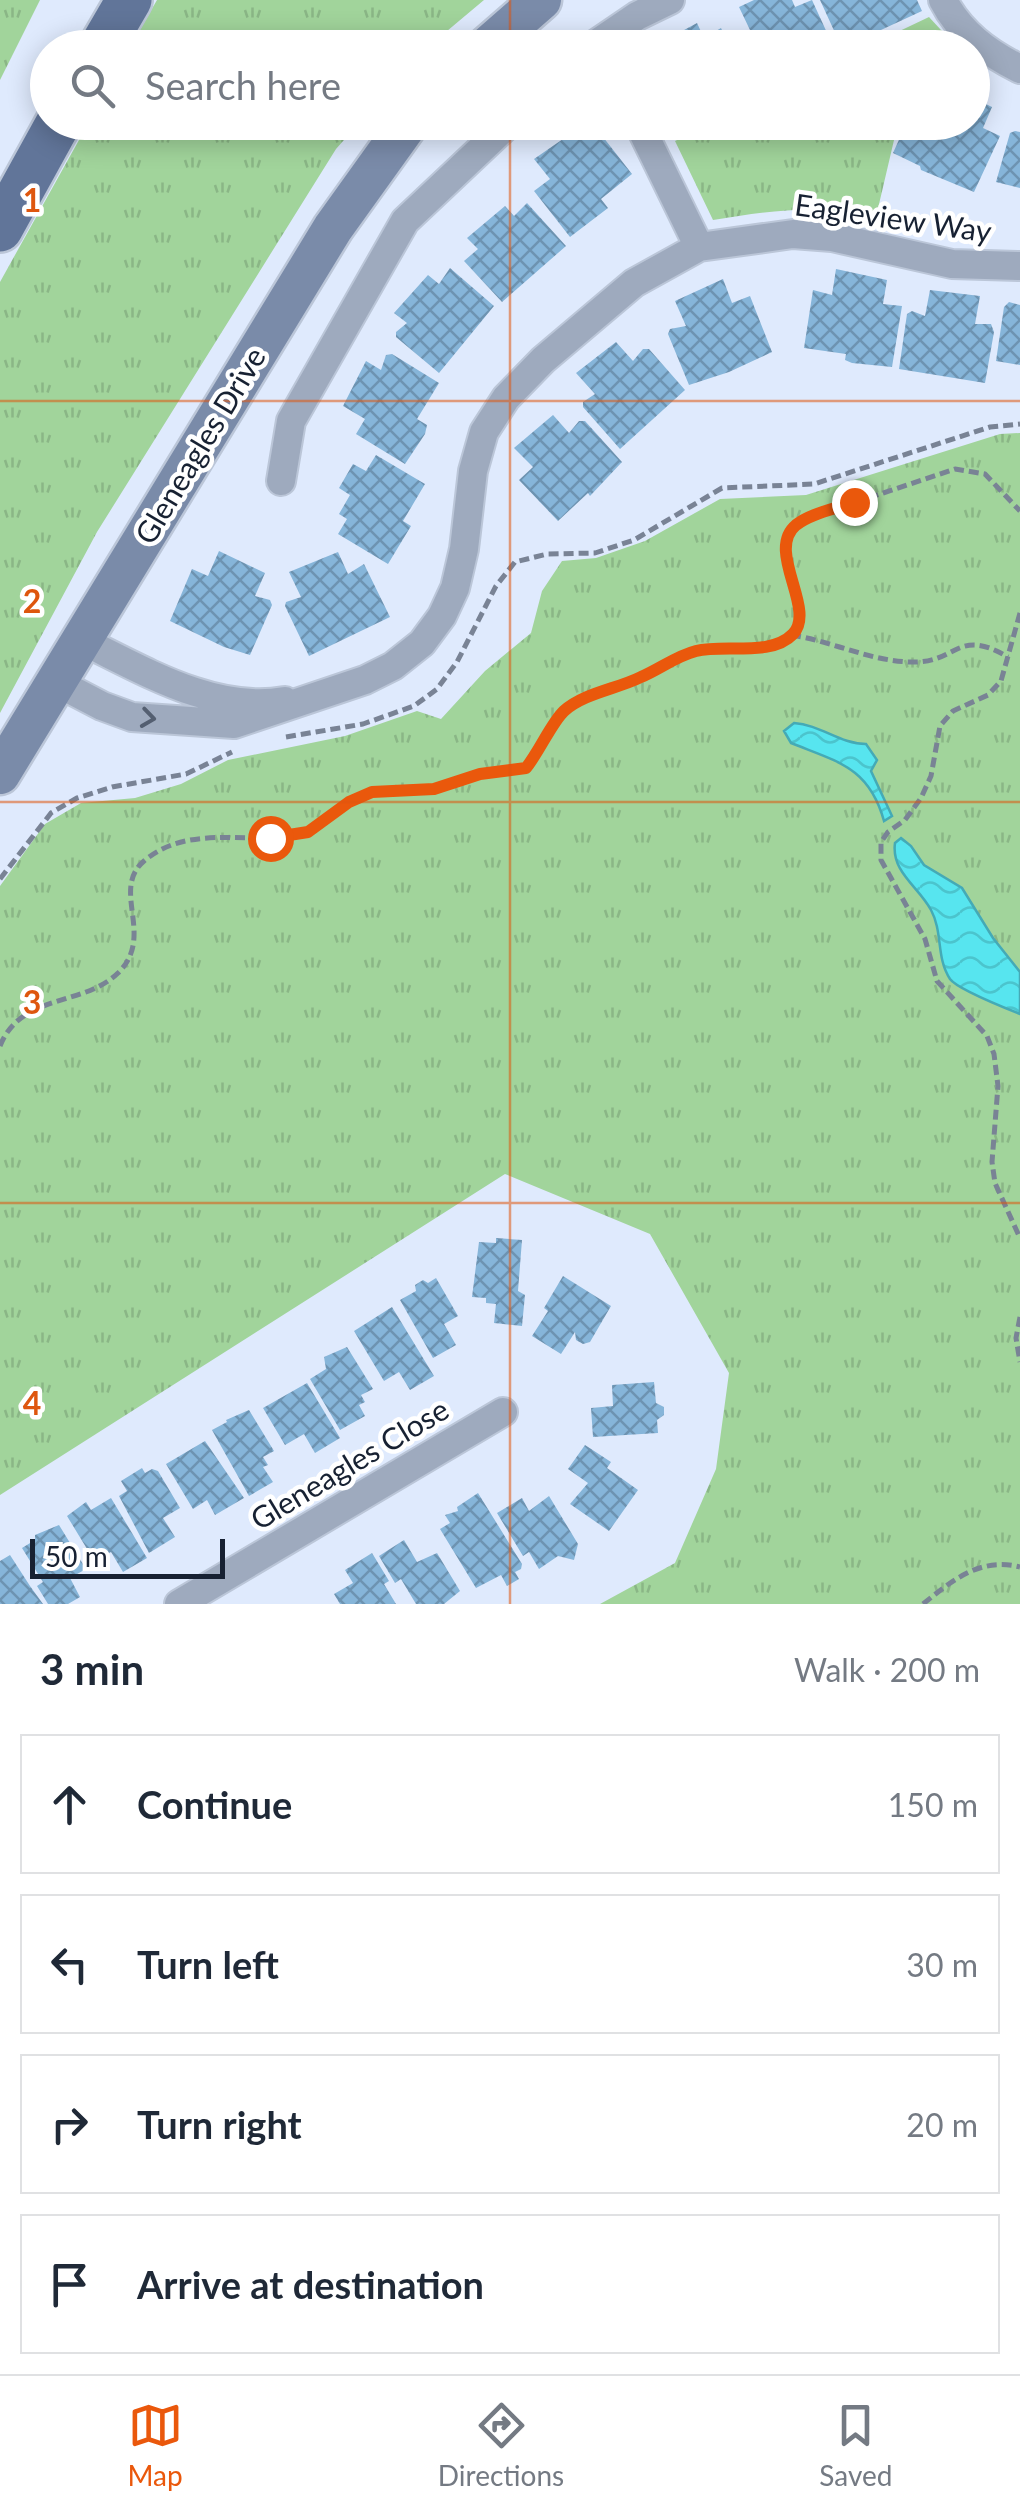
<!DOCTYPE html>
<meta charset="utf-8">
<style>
:root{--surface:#fff;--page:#f2f2f3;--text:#1f2937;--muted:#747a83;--line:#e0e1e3;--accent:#ea580c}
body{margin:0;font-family:Lato,sans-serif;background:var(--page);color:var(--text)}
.scale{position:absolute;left:30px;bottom:25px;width:195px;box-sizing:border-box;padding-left:10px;border:5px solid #172132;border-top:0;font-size:28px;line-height:35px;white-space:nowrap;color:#172132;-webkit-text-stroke:8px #fff;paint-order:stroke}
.stop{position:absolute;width:30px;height:30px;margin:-22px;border:8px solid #ea580c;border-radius:50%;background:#fff}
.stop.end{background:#ea580c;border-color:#fff;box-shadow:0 2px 10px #0008}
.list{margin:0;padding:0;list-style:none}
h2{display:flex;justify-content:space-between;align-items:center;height:130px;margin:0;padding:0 40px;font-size:42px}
h2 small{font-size:32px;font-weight:400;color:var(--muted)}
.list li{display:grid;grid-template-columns:65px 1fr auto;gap:30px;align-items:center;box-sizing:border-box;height:140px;margin:0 20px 20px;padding:0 20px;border:2px solid var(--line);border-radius:0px}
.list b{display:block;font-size:38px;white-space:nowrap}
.list em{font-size:32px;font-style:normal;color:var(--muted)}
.icon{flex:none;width:55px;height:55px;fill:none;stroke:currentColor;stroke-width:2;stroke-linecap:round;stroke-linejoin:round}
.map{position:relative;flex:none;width:1020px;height:1604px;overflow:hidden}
.search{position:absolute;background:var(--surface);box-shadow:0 5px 25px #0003;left:30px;right:30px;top:30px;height:110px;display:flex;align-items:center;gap:25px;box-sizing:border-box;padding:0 35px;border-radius:55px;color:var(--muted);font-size:38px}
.sheet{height:770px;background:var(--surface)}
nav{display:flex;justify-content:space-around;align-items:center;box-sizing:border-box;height:140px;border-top:2px solid var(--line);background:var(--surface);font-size:28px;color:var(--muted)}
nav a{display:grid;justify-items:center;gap:5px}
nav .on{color:var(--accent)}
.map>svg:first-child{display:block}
.grass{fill:url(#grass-tufts)}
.water{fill:url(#water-waves);stroke:#44aab6;stroke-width:2.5}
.building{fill:url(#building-cross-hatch)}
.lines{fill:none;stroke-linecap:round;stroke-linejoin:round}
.street-casing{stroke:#bbc6d8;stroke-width:32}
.secondary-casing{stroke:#bbc6d8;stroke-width:45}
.primary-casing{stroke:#bbc6d8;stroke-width:50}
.path{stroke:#798395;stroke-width:5;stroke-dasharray:10 5;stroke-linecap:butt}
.street{stroke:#9eaabe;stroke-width:28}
.secondary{stroke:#7a8ba9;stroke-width:40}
.primary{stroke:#617599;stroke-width:45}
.oneway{stroke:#545f71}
.route{stroke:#ea580c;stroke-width:12}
.grid{fill:none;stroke:#de560e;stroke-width:2.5;stroke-opacity:0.55}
.labels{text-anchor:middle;stroke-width:9;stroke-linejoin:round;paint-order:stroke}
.street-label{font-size:30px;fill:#172132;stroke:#fff}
.grid-label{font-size:32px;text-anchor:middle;font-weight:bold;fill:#de560e;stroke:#fff;stroke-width:9;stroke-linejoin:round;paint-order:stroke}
</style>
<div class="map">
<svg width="1020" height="1604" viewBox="0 0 1020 1604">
<defs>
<pattern id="grass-tufts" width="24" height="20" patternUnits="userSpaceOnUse" patternTransform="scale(2.5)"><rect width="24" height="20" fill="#a1d49b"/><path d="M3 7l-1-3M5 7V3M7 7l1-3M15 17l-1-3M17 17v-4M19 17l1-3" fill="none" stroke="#8ab686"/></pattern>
<pattern id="water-waves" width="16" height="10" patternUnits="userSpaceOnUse" patternTransform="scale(2.5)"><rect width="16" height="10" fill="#57e5ef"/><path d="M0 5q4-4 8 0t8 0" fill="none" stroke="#4bc4cd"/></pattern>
<pattern id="building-cross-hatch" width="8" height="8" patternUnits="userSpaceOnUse" patternTransform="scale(2.5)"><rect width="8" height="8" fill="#86b5d9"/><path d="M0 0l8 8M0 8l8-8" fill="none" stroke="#6d93b1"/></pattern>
</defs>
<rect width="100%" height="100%" fill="#dfeafd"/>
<path class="grass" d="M0 0H40L0 80Z
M157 0H484L428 47H130Z
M929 17 953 43 948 47H866Z
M89 122 359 123 336 149 97 532 0 713V282Z
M713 123H898L876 217C820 203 769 211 713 220L675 141Z
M1020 433V1604H600L675 1563 716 1469 729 1373 650 1234 505 1174 0 1495V886L45 824 81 803 135 798 181 784 228 760 345 736 417 711 441 719 485 671 531 633 542 591 562 561 596 558 645 541 720 499 806 495 1000 434Z"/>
<path class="water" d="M794 723C821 725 840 744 866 744L877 760 871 771 892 816 884 821C869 767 838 762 791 743L784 731Z
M901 838 911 846 924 865 962 888 993 938 1020 972V1014C1005 1008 957 989 950 979 936 958 943 932 931 910 919 887 891 872 895 843Z"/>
<path class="building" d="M754 0H792L795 7 812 0 834 48H736L732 37 750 30 739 7Z
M820 0H917L922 11 842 48Z
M697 23 704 38 721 28 730 48H651Z
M972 97 992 107 983 128 1000 136 974 192 921 170 920 166 893 153 907 122H972Z
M596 128 632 174 601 199 608 208 570 237 534 191 550 179 534 159 576 130 583 139Z
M1015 131 1020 132V188L996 182 1010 133Z
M527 203 566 246 502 302 464 261 478 249 467 238 505 206 514 216Z
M450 268 494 306 439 373 396 337V332L407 323 394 313 428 275 439 284Z
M836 269 887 280 883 304 902 306 892 367 852 363 845 360 846 354 804 348 813 290 832 295Z
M723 279 732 303 750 296 772 352 729 372 689 385 668 334 670 329 686 326 675 301Z
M930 290 980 296 975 324H991L994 332 985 383 899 369 907 314 912 311 925 316Z
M1009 302 1020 305V365L996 361 1004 307Z
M616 342 633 361 643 349H649L685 390 620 449 583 407V402L595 394 576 373Z
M392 354 439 383 417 419 427 425 425 434 405 464 356 434 365 419 343 406 366 361 381 370 386 355Z
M553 415 569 433 579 421H585L622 462 590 496 588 493 558 521 519 480 533 467 514 448Z
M376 455 425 484 403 521 411 526 388 564 338 534 347 519 339 514 350 495 339 488 353 464 366 471Z
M219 551 265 573 255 596 270 600 272 605 250 655 224 647 170 621 192 569 208 576Z
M338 552 348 574 364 564 390 617 309 656 285 606 286 602 301 597 289 572Z
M496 1238 522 1240 518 1291 525 1295 522 1326 494 1323 496 1304 486 1303V1298L472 1297 479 1242 496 1243Z
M563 1276 611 1306 590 1342 583 1344 576 1340 575 1332 561 1354 532 1336 548 1311 544 1308Z
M436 1278 458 1316 444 1324 456 1345 433 1358 400 1300 416 1291 415 1285 423 1280 428 1283Z
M392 1307 434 1376 410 1390 399 1372 384 1381 354 1331Z
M347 1347 373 1389 361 1395 365 1402 359 1405 365 1416 340 1430 310 1379 326 1369 324 1357Z
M654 1382 656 1403 664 1407V1415L657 1420 658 1433 593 1437 591 1408 613 1406 612 1385Z
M307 1383 340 1438 315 1453 304 1434 285 1445 263 1408Z
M249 1410 274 1451 263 1457 268 1465 263 1467 273 1482 249 1496 212 1430 227 1422 226 1420Z
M205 1441 244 1498 215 1515 207 1500 193 1509 166 1464Z
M585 1445 611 1462 607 1468 638 1490 609 1531 570 1504 588 1483 568 1469Z
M142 1468 145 1473 152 1469 158 1471 180 1508 163 1518 175 1537 149 1553 119 1496 127 1491 121 1481Z
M478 1493 522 1564 521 1569 515 1572 519 1579 507 1586 501 1575 476 1588 440 1529 450 1523 445 1515 458 1511 457 1507Z
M549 1496 578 1544 574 1560 558 1556 539 1569 529 1552 523 1556 497 1513 522 1498 529 1511Z
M111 1498 147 1558 123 1572 111 1552 95 1562 67 1516 86 1502 91 1510Z
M59 1525 86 1569 70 1578 80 1597 68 1604H48L37 1586 43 1582 22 1548 35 1540V1535Z
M404 1540 417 1562 437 1553 460 1591 444 1604H416L401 1579 395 1583 379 1556Z
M372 1553 389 1581 384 1584 396 1604H340L334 1594 353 1583 345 1570Z
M10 1555 30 1586 43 1604H0V1561Z"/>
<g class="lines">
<defs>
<path id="street" d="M943 0C960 33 988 53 1020 69
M590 48 637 16 670 0
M638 122 699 247
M281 481 291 421 405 221 510 122
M83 641C143 670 215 714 285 701
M58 683 102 706 132 717 234 724 365 680 393 666 422 643 442 616 455 588 464 549 473 471 484 432 506 398 543 360 634 283 699 247 793 234 832 237 952 264 1020 266
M179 1604 503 1412"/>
<path id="secondary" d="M486 48 541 0
M0 774 333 228 409 122"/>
<path id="primary" d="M101 48 129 0
M0 229 59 122"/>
</defs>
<use href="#street" class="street-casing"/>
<use href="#secondary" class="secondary-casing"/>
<use href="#primary" class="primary-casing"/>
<path class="path" d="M1020 613 1001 681 988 695 953 711 940 726 931 776 921 798 905 820 888 832 881 842V860L925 939 937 981 987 1036 994 1054 998 1086 992 1162 995 1183 1020 1238
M791 635C832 641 872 662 913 662 957 663 957 627 1008 657
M286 737 363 724 414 706 437 689 457 662 496 586 515 562 547 554 595 553 634 540 722 488 814 484 990 427 1020 424
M0 879 51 813 77 798 112 787 186 774 232 752
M0 1046C21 993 83 1007 118 973 156 936 110 890 144 861 187 825 241 843 291 836 320 832 342 803 370 793 390 786 409 792 430 789 447 786 463 777 481 774 496 771 511 772 526 768 540 751 555 716 571 706 593 693 619 688 642 677 664 666 681 652 706 650 737 646 779 654 798 625L787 539 795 525 817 515 955 469 985 474 1020 511
M1020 1317 1016 1338 1020 1362
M923 1604C953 1580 980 1557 1020 1567"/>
<use href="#street" class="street"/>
<use href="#secondary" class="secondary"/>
<use href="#primary" class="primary"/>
</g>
<defs><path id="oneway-chevron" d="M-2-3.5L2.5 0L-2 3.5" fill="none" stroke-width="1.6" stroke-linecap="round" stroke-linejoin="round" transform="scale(2.5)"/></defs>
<use class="oneway" href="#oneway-chevron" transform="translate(148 718) rotate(8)"/>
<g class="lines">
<path class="route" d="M270 838 308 832 349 802 372 792 434 789 480 774 526 768C539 752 552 722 564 711 584 693 617 689 641 677 660 669 676 656 696 651 725 644 771 657 793 634 817 609 765 551 796 525 811 513 836 509 854 502"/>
</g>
<path class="grid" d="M510 0V48M510 122V1604M0 401H1020M0 802H1020M0 1203H1020"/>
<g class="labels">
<g class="street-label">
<text transform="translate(893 219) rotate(8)" y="10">Eagleview Way</text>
<text transform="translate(201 446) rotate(-59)" y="10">Gleneagles Drive</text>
<text transform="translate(350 1465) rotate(-31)" y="10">Gleneagles Close</text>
</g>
</g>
<g class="grid-label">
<text x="32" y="212">1</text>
<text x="32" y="613">2</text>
<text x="32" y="1014">3</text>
<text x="32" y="1415">4</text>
</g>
</svg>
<div class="scale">50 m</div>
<div class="stop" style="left:270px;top:838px"></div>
<div class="stop end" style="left:854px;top:502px"></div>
<div class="search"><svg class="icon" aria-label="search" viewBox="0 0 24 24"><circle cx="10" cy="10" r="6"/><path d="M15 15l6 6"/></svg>Search here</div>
</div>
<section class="sheet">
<h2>3 min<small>Walk · 200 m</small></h2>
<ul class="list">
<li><svg class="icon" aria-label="ahead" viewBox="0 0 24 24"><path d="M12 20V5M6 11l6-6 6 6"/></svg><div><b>Continue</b></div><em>150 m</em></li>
<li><svg class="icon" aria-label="left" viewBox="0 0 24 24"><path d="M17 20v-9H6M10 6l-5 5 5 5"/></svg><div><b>Turn left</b></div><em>30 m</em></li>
<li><svg class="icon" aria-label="right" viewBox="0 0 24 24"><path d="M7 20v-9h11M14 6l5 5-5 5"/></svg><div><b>Turn right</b></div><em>20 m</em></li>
<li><svg class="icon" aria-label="arrive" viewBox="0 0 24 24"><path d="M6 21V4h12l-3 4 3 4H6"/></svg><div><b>Arrive at destination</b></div></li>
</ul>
</section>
<nav>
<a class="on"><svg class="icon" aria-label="map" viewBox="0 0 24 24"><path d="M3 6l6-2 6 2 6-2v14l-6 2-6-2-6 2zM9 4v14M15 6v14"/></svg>Map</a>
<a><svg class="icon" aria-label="directions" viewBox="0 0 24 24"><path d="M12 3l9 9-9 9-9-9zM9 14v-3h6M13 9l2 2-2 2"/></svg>Directions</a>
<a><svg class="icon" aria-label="saved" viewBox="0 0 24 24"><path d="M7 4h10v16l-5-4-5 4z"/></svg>Saved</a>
</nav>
